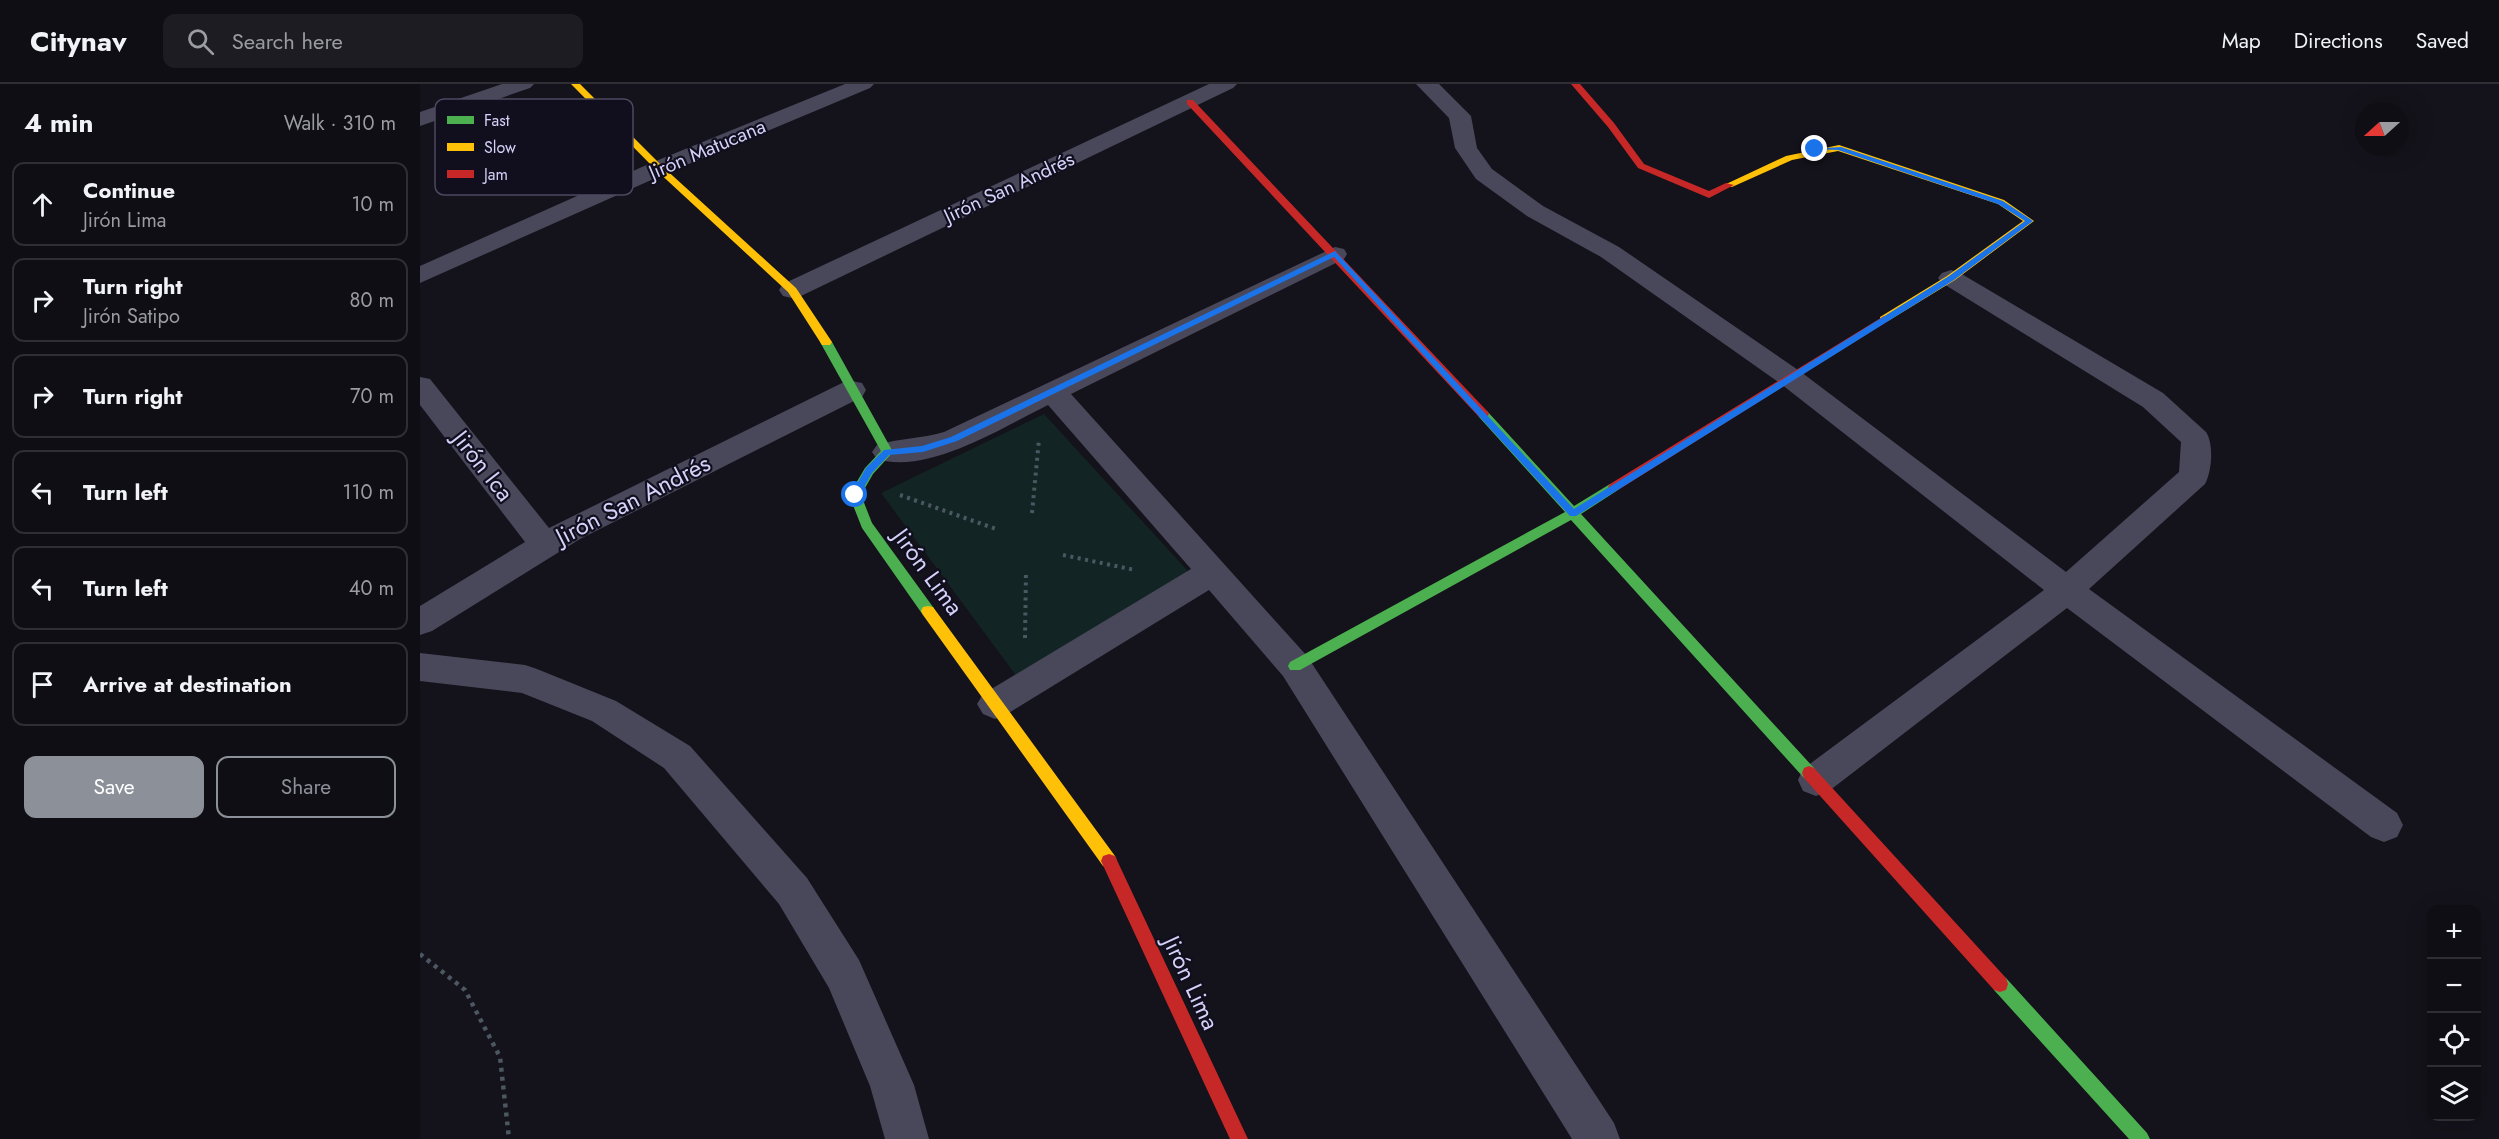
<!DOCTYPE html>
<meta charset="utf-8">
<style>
:root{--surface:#0f0e14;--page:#1d1c22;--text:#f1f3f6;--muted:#9b9ca0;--line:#2f2e34;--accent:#8c9099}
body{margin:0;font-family:Jost,sans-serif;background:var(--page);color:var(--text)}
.controls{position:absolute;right:18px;bottom:18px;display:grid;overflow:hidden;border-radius:12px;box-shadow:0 6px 24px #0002}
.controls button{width:54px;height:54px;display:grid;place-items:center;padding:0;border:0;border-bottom:2px solid var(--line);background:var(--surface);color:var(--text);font:30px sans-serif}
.compass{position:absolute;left:1935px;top:18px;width:54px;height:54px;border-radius:50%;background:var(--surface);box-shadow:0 6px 24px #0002;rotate:249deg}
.stop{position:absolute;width:18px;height:18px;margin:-14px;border:4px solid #1a73e8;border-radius:50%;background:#fff}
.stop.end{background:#1a73e8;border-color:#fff;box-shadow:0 2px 6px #0008}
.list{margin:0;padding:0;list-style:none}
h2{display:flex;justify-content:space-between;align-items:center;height:78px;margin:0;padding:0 24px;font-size:26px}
h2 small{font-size:20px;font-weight:400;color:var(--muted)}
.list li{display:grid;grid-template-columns:39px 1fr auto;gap:18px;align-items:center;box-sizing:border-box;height:84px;margin:0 12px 12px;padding:0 12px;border:2px solid var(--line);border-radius:12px}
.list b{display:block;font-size:22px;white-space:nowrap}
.list p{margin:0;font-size:20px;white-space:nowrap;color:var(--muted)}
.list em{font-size:20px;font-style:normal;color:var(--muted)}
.actions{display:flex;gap:12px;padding:18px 24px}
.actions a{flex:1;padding:14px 0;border:2px solid var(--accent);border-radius:12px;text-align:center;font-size:21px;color:var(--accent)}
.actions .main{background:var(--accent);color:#fff}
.icon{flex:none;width:33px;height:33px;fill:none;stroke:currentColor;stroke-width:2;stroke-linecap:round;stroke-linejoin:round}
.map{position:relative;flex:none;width:2079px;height:1055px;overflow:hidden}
header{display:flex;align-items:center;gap:36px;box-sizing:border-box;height:84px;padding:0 30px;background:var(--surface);border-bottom:2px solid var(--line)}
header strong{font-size:28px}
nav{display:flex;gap:33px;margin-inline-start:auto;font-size:21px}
.search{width:420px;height:54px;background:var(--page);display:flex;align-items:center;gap:15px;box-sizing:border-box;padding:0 21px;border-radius:12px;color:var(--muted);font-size:22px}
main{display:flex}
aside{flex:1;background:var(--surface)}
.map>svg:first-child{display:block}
.green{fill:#122424}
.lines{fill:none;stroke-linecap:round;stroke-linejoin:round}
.path-far1{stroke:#4b5761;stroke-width:4;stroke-dasharray:3 4.5;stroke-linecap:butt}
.path{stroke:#4b5761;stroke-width:4.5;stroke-dasharray:4 5;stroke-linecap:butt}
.street{fill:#49485a;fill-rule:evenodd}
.fast{fill:#4caf50;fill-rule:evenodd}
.slow{fill:#ffc107;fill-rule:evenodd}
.jam{fill:#c62828;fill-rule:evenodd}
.route{fill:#1a73e8}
.labels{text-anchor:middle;stroke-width:4.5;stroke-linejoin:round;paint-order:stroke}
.far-street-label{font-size:20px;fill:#d5d1f9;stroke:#110f1e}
.street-label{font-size:24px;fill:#d5d1f9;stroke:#110f1e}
.key{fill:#110f1e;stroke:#4c4960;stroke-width:1.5}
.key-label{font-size:16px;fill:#d5d1f9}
</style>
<header>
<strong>Citynav</strong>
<div class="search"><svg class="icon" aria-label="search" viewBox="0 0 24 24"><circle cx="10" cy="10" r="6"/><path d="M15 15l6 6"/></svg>Search here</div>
<nav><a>Map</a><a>Directions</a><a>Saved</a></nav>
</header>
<main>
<aside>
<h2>4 min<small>Walk · 310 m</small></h2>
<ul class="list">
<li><svg class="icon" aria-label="ahead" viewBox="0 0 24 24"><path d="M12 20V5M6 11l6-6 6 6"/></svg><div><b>Continue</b><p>Jirón Lima</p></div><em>10 m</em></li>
<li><svg class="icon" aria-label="right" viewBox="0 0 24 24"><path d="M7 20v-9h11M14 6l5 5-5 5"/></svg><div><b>Turn right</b><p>Jirón Satipo</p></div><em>80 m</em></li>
<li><svg class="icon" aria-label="right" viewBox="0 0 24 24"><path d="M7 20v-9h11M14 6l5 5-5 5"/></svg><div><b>Turn right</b></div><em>70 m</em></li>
<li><svg class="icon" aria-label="left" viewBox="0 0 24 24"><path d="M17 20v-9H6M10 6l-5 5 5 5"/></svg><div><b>Turn left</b></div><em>110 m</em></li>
<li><svg class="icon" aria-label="left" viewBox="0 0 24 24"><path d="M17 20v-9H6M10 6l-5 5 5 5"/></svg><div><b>Turn left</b></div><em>40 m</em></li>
<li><svg class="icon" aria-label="arrive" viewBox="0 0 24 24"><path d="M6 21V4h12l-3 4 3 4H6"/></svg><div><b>Arrive at destination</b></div></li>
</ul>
<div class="actions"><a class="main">Save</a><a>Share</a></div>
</aside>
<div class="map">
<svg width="2079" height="1055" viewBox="0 0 2079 1055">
<rect width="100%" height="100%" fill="#14121a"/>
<path class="green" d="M624 330 778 498 603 601 461 409Z"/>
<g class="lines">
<path class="path-far1" d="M480 411 579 446
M612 429 619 355
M643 471 715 486
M605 554 606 487"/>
<path class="path" d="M0 870 45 906 80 973 89 1055"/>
<path class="street" d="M82 0H114L110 4 0 42V28Z
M425 0H454L450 4 247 89 0 199V182L231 79Z
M789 0H817L813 4 381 212 372 214 363 212 359 206 363 200Z
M996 0H1019L1051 32 1057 64 1072 85 1123 122 1199 163 1381 288 1646 488 1759 388 1761 358 1723 323 1522 199 1518 194 1522 189 1531 186 1540 189 1743 309 1786 348C1794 360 1792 387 1785 400L1669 505 1977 729 1983 741 1977 753 1964 758 1951 753 1647 524 1409 707 1396 712 1383 707 1378 696 1383 685 1624 506 1361 300 1181 173 1107 132 1056 95 1035 64 1029 34Z
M915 163 924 165 927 170 924 175 651 310 887 572 1194 1039 1200 1055H1152L863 592 789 506 587 630 575 635 563 630 557 620 563 610 771 485 628 321C583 343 509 391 457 375L452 368 457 361C479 354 501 355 524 348Z
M0 293 10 295 129 444 422 299 432 297 442 299 446 306 442 313 160 455 12 547 0 551V522L105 458 0 321Z
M0 569 105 581 117 585 196 617 270 662 387 794 439 876 494 1001 509 1055H465L450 1002 409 904 359 820 244 684 172 637 102 609 0 597Z"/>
<path class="fast" d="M406 254 412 258 473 368 453 390 441 411 452 439 513 523 515 527 513 531H503L442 444 429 411 445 384 461 367 400 258Z
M1063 326 1067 327 1154 422 1190 400H1198L1200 403 1198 406 1161 430 1394 684 1396 689 1394 694 1389 696 1384 694 1151 436 880 586H870L868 582 870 578 1145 428 1059 333 1057 330 1059 327Z
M1580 892 1586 894 1727 1049 1730 1055H1709L1574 906 1572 900 1574 894Z"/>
<path class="slow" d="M151 0H160L242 82 376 204 412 258 410 261H402L368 208 236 86Z
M1419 61 1584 116 1614 137 1535 196 1468 237H1460V233L1527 192 1603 137 1578 120 1418 67 1372 76 1312 103 1304 101 1366 72Z
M508 522 513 523 695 772 697 777 695 782 689 784 683 782 503 531 501 527 503 523Z"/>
<path class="jam" d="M1151 0H1160L1194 39 1224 80 1289 107 1306 99 1314 101 1289 114 1218 84 1188 43Z
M767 16H773L1067 327 1069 330 1067 333H1059L767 20Z
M1464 232 1468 233V237L1198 406H1190L1188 403 1190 400Z
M1389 682 1394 684 1586 894 1588 900 1586 906 1580 908 1574 906 1384 694 1382 689 1384 684Z
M689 770 695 772 828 1055H810L681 777 683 772Z"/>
</g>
<path class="route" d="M1421 63 1583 117 1613 137 1534 196 1156 432H1150L914 173 537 357 503 368 469 371 452 389 438 414 431 411 446 384 464 366 502 362 531 353 915 167 1154 425 1529 192 1605 137 1578 120 1418 66 1392 65Z"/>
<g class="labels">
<g class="far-street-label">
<text transform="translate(287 65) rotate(-23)" y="7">Jirón Matucana</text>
<text transform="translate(589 103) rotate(-25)" y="7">Jirón San Andrés</text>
</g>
<g class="street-label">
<text transform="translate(63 382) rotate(52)" y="8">Jirón Ica</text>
<text transform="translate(213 416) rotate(-27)" y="8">Jirón San Andrés</text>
<text transform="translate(508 488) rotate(54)" y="8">Jirón Lima</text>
<text transform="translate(771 899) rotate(65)" y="8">Jirón Lima</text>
</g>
</g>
<rect x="15" y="15" width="198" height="96" rx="9" class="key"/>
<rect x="27" y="32" width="27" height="8" fill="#4caf50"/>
<rect x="27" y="59" width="27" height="8" fill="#ffc107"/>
<rect x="27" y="86" width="27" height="8" fill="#c62828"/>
<g class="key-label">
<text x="64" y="42">Fast</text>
<text x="64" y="69">Slow</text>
<text x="64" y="96">Jam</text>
</g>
</svg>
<div class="controls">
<button>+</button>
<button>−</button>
<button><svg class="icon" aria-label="locate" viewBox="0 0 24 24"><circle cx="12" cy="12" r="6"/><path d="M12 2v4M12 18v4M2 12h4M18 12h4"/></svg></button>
<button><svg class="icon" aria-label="layers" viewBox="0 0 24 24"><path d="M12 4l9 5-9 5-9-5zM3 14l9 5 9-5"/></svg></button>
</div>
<svg class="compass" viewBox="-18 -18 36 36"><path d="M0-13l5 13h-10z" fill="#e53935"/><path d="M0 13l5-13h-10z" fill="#9b9ca0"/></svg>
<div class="stop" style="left:435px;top:411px"></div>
<div class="stop end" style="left:1395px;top:65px"></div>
</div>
</main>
